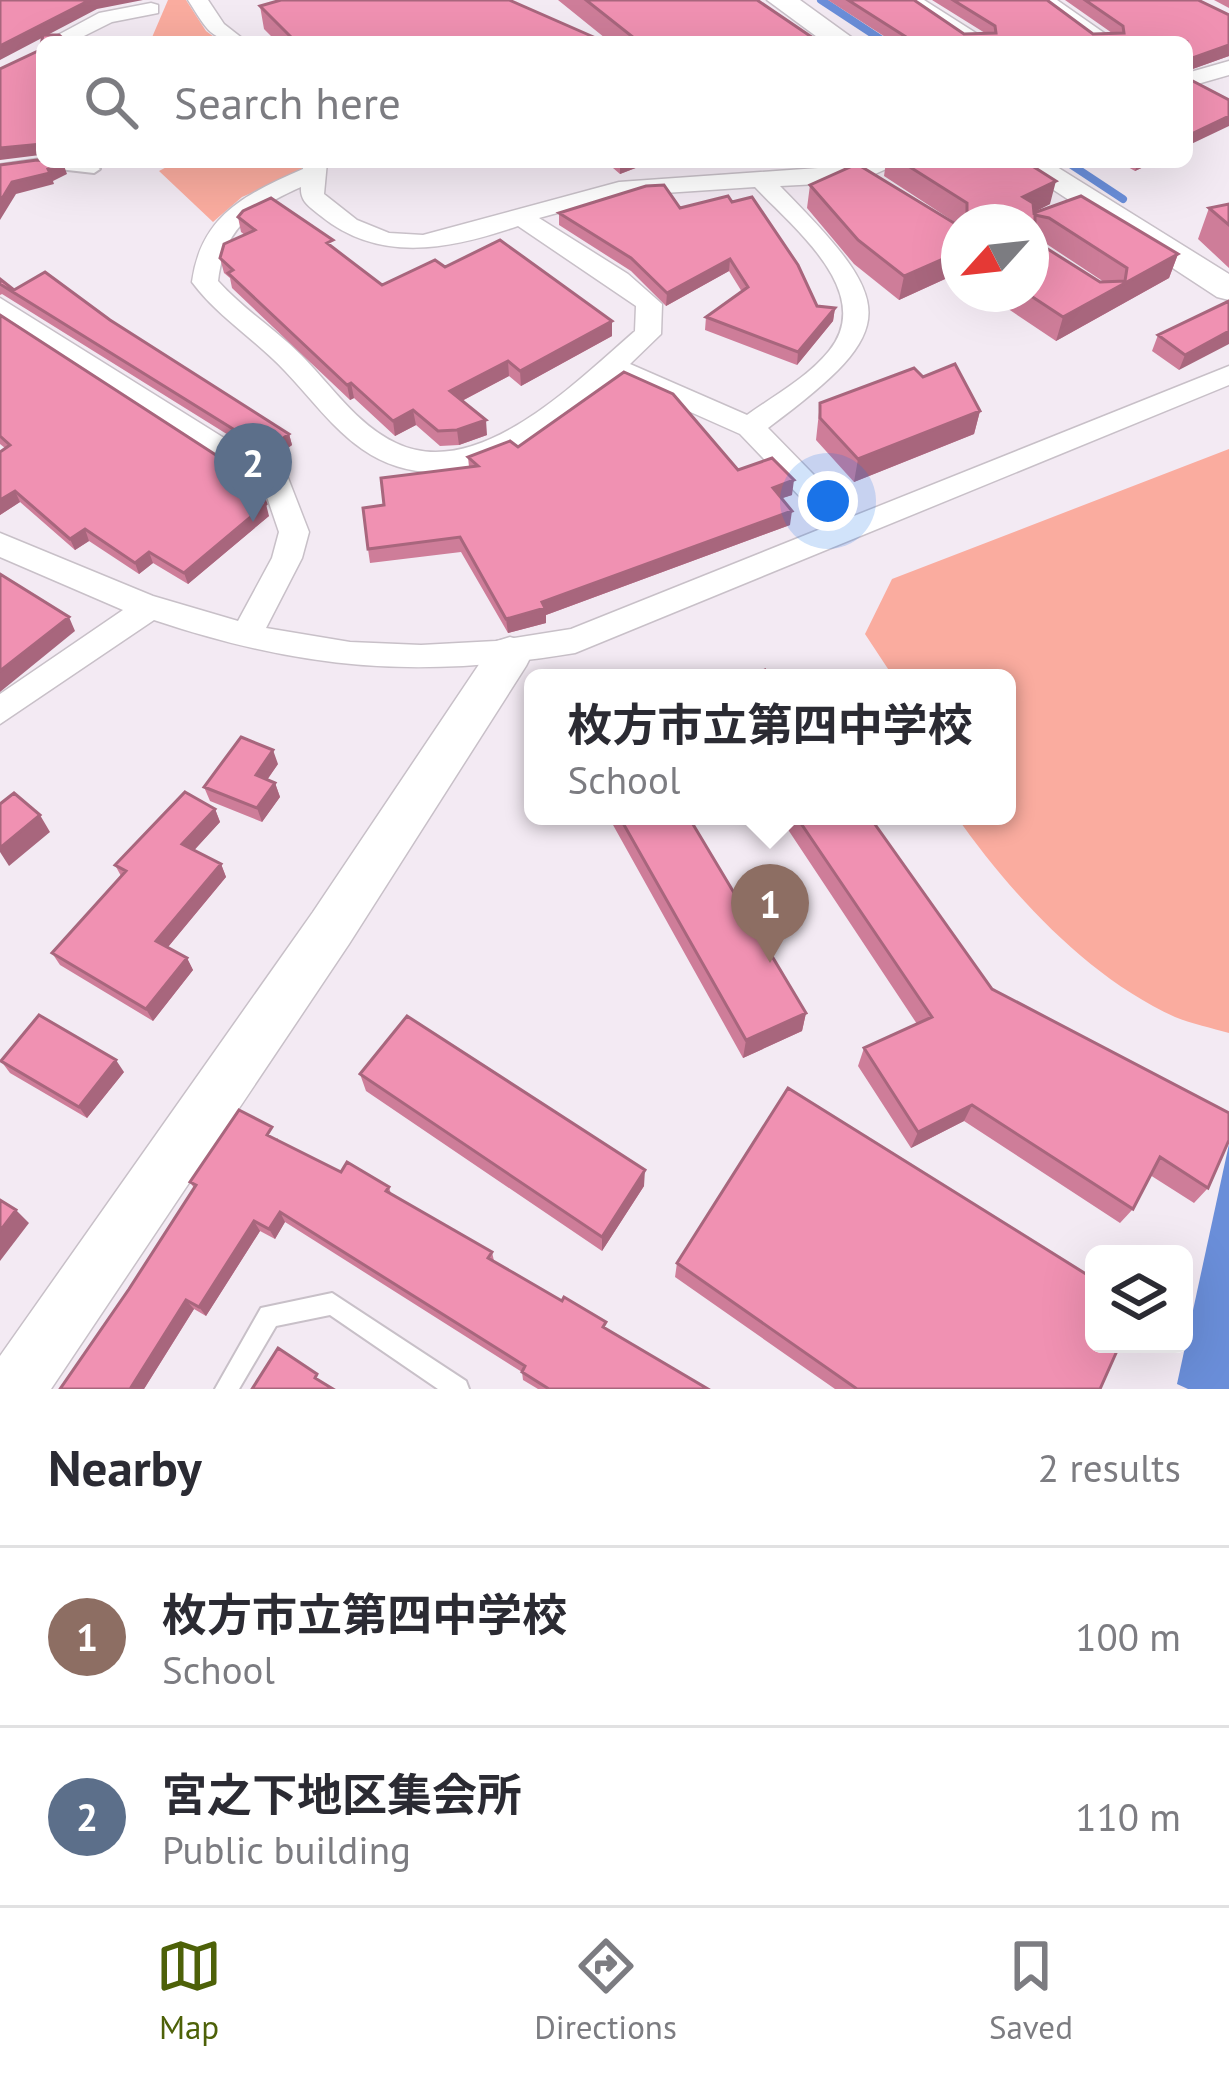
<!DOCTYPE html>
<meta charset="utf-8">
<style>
:root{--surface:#fff;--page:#f7f7f7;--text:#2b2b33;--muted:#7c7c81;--line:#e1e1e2;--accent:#4d6108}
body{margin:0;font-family:"PT Sans","Noto Sans JP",sans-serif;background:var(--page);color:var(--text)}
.controls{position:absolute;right:36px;bottom:36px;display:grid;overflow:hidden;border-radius:18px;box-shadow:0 12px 48px #0002}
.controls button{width:108px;height:108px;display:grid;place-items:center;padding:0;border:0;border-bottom:3px solid var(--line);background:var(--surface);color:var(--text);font:60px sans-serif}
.compass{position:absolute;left:941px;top:204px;width:108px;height:108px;border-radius:50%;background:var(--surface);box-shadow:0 12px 48px #0002;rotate:243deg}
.you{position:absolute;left:828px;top:501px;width:42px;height:42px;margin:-30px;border:9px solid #fff;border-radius:50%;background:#1a73e8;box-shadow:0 0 0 18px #1a73e833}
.badge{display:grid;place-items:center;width:78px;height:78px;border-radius:50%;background:var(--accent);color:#fff;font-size:39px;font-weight:700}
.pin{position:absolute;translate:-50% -99px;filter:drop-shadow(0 3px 6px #0008)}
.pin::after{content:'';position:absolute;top:63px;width:42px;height:36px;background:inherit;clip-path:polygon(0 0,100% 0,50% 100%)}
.popup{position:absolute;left:524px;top:669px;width:492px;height:156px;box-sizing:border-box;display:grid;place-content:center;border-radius:18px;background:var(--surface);filter:drop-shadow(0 3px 9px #0005);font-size:39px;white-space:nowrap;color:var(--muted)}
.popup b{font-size:45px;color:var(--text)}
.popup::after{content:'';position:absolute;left:50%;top:100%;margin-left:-24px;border:24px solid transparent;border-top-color:var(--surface)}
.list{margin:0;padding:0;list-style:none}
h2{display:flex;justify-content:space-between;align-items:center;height:156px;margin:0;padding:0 48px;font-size:51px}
h2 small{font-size:39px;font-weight:400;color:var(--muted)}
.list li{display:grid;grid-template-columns:78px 1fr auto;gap:36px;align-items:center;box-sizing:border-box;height:180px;padding:0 48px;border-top:3px solid var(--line)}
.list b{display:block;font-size:45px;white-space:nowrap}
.list p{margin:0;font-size:39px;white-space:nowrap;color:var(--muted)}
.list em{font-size:39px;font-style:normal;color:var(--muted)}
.icon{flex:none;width:66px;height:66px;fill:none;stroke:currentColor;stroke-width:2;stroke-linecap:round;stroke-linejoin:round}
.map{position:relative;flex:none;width:1229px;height:1389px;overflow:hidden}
.search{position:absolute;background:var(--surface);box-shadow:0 12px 48px #0002;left:36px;right:36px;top:36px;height:132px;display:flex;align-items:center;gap:30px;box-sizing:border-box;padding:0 42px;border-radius:18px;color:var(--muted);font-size:45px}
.sheet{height:516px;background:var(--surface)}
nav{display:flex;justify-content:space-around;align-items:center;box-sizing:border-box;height:168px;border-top:3px solid var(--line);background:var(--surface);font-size:33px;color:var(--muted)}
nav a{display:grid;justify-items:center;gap:6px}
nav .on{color:var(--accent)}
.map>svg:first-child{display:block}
.green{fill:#faac9f}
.water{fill:#6a8ed9}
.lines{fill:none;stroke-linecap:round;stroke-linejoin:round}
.stream{stroke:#6a8ed9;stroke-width:8}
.lane-casing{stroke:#c8c0c8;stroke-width:4}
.street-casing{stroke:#c8c0c8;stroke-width:3}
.secondary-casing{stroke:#c8c0c8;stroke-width:3}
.lane{fill:#fff;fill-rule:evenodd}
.street{fill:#fff;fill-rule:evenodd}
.secondary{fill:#fff;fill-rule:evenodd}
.wall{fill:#ce7d99;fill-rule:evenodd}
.shaded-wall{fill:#a8667d}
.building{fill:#f091b2;stroke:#a8667d;stroke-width:3;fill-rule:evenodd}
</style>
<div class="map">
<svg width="1229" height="1389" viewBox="0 0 1229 1389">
<rect width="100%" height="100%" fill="#f3eaf3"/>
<path class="green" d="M168 0H186L206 31 221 42H150Z
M176 162H304L301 172 242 197 213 222 159 171Z
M1229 449V1033C1212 1028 1192 1024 1175 1017 1087 977 1011 894 956 816H1007V678H894L865 634 892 579Z"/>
<path class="water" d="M1229 1144V1389H1188L1177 1384Z"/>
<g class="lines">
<path class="stream" d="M821 0 885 42
M1067 162 1123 199"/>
<defs>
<path id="lane" d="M41 159 42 162 94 165 100 169 94 173 41 167 0 173V165Z
M332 1293 466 1381 469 1389H438L330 1315 276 1326 239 1389H215L261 1308Z"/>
<path id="street" d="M188 0H208L224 24 247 42C210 42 207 29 188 0Z
M900 0H924L990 42H964Z
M1033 0H1057L1117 42H1092Z
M151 3 158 5V13L112 22 72 42H45L99 13Z
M1229 61V75L1187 87V73Z
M303 162H327L324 194 357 220 389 233 423 235 619 182 902 162 857 182 780 186C896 304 904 327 768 428L854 516 1229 366V385L575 653C418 679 304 670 154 620L0 724V694L123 610 0 557V533L153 596 238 621 272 558 279 532 265 491 0 318V298L288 478 309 532 302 558 266 628 350 642 421 645 496 641 571 629 828 526 740 434 614 378C547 437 450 510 362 449 332 428 310 397 285 371 255 339 218 317 192 282 201 215 246 194 303 169ZM301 187C300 202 310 207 321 216 380 264 451 249 518 226L636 306 635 331C578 380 478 483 396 443 357 425 331 385 301 355 275 329 243 309 218 281 224 227 254 208 301 187ZM755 187C791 226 877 292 829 351 808 377 775 395 747 415L630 364 661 334 662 304 628 274 539 218 619 196Z"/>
<path id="secondary" d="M767 0H800L858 42H824Z
M1011 162H1049L1229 274V300L1217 297Z
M510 637 526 642 532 654 526 666 349 944 51 1389H0V1356L313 912 494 642Z"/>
</defs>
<use href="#lane" class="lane-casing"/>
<use href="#street" class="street-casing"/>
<use href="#secondary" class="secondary-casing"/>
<use href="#lane" class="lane"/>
<use href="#street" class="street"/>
<use href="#secondary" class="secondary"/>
</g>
<path class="wall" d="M558 0H757L819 42H610Z
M828 0H914L964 34 985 33 932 0H1047L1093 34 1112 33 1065 0H1198L1229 56 1187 71V42H893Z
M1214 0H1229V8Z
M260 6 605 42H277L264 29Z
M606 162H651L620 174Z
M886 162H1026L1050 204 1034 212 1178 254 1169 278 1056 341 986 294H1031V222H959V225L884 176ZM1035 240 1042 241 1104 282H1100Z
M1119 162H1154L1135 171Z
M810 185 959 226V276L956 274 899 300 854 264 807 208Z
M1229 204V268L1198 239 1209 208Z
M680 208 817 306 835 308 833 321 797 365 705 330 706 317 742 292 729 271 666 306 631 271 559 225V213Z
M238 217 335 249 382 285 445 267 612 336 521 386 509 376 462 401 487 435 459 445 440 446 416 425 395 436 354 398 350 400 232 288 230 278 224 273 220 258 245 235 241 232Z
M0 279 14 290 110 320 289 434 292 445 270 461 2 294 0 295Z
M1229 301 1179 370 1152 351 1158 335Z
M0 315 269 516 188 584 153 563 139 574 89 541 75 550 20 502 0 515 5 448 0 444Z
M923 377 980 411 974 434 854 482 816 440 820 403Z
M518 447 738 470 792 495 782 498 790 525 546 615V623L508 633 461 552 370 563 368 549 384 505 469 467 468 457Z
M278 764 267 779 275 783 280 797 262 822 210 801 204 787Z
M215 809 220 822 194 850 221 864 226 877 168 947 187 958 193 970 153 1021 60 965 52 953 121 876 115 865Z
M608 816H688L806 1013 802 1031 743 1058Z
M779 816H869L992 989 1208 1188 1194 1203 1150 1175 1133 1209 1120 1223 964 1121 911 1148 858 1066 864 1048 917 1024Z
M1 1061 124 1072 87 1118 10 1073Z
M360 1074 644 1186 602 1251 366 1091Z
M278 1138 277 1140 341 1172 389 1187 391 1194 492 1252 494 1261 708 1389H538L523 1380 522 1372 285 1222 275 1239 260 1231 206 1316 194 1309 144 1389H60L129 1289 194 1188 190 1182Z
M677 1263 1100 1389H835L675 1277Z"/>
<path class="shaded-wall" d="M90 0H143L97 9 0 60V46Z
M1229 45V56L1187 71V60Z
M1229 116V126L1187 146V136Z
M36 143 40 155 0 160V148Z
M620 162H651L620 174Z
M1138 162H1154L1135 171Z
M63 163 67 174 53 181 54 184 16 194 0 220V202L12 182Z
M1056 181 1050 204 1017 221 1023 197Z
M959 252 956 274 899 300 904 276Z
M1178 254 1169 278 1056 341 1063 317Z
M730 259 729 271 666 306 667 293Z
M835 308 833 321 797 365 798 352Z
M612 321V336L521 386 520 371Z
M1229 331V344L1179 370 1185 355Z
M508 361 509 376 452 406 450 391Z
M351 383 354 398 350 400 347 385Z
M413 410 416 425 395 436 393 421Z
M980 411 974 434 854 482 858 459Z
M486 420 487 435 459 445 457 430Z
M289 434 292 445 270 461 267 450Z
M794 480 792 495 771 502 773 488Z
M15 491 20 502 0 515V500Z
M266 504 269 516 188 584 184 573Z
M792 511 790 525 546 615V623L508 633 506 619 542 602Z
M85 529 89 541 75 550 70 539Z
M149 552 153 563 139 574 135 563Z
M69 617 75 631 0 692V671Z
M273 750 278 764 261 789 256 775Z
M275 783 280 797 262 822 257 808Z
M215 809 220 822 188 857 182 844Z
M40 815 50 832 9 866 0 852V848Z
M221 864 226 877 163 953 156 941Z
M187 958 193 970 153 1021 146 1009Z
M806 1013 802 1031 743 1058 746 1040Z
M116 1060 124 1072 87 1118 79 1107Z
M972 1105 964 1121 911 1148 918 1132Z
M645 1170 644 1186 602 1251V1237Z
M16 1210 29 1223 0 1261V1231Z
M280 1212 285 1222 275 1239 269 1229Z
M254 1221 260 1231 206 1316 199 1307Z
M186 1300 194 1309 144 1389H130Z"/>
<path class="building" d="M0 0H90L0 46Z
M281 0H509L605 42H296L260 6Z
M586 0H757L819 42H639Z
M848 0H914L964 34 996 33 995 26 953 0H1047L1093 34 1124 33 1123 26 1085 0H1198L1229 15V45L1187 60V42H914Z
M43 35H59L67 42H42V144L0 148V69L40 50Z
M1187 78 1229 100V116L1187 136Z
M37 160 63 163 48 169 50 173 12 182 0 202V165Z
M902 162H1026L1056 181 1023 197 1033 203 1034 213 1081 196 1178 254 1063 317 1028 294H1031V222H967V203ZM1035 215 1049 218 1127 268 1125 281 1100 282 1035 241Z
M857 164 959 226V252L904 276 858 240 810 185Z
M664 185 680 208 728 196 732 202 752 197 798 265 817 306 835 308 798 352 706 317 748 287 730 259 667 293 631 258 559 213 646 186Z
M271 198 333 240 327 243 382 285 435 260 445 267 500 240 612 321 520 371 508 361 450 391 486 420 457 430 438 431 413 410 393 421 351 383 347 385 228 273 233 270 220 258 224 244 255 230 238 217 243 211Z
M1229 204V225L1209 208Z
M45 272 110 320 289 434 267 450 0 284V279L14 290Z
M1229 301V331L1185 355 1158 335Z
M0 315 239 470 259 484 262 493 254 497 263 496 266 504 184 573 149 552 135 563 85 529 70 539 15 491 0 500V452L10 445 0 436Z
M955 364 980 411 858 459 820 418V403L914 368 923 377Z
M624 372 673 394 738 470 772 458 794 480 773 488 792 511 542 602 545 608 506 619 460 537 368 549 363 508 384 505 381 478 478 466 468 457 510 441 518 447Z
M0 574 69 617 0 671Z
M765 670 770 678H746Z
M241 737 273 750 256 775 275 783 257 808 204 787Z
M185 792 215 809 182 844 221 864 156 941 187 958 146 1009 52 953 126 871 115 865Z
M14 793 40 815 0 848V804Z
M619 816H688L806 1013 746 1040Z
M796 816H869L992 989 1229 1113V1140L1208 1188 1160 1157 1133 1209 972 1105 918 1132 864 1048 932 1017Z
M39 1015 116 1060 79 1107 1 1061Z
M407 1016 645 1170 602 1237 360 1074Z
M788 1088 1094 1279V1344H1120L1100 1389H857L677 1263Z
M239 1110 272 1127 267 1135 341 1172 347 1162 389 1187 386 1191 492 1252 488 1258 562 1301 564 1297 606 1322 603 1327 708 1389H549L522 1372 525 1366 280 1212 269 1229 254 1221 199 1307 186 1300 130 1389H60L129 1289 196 1185 190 1182Z
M0 1200 16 1210 0 1231Z
M278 1348 317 1374 315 1378 333 1389H252Z"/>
</svg>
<div class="controls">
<button><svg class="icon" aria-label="layers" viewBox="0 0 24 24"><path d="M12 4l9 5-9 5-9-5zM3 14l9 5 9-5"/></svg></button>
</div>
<svg class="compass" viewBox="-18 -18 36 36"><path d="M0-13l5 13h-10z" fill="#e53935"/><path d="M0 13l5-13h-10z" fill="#7c7c81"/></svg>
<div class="you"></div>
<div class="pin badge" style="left:770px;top:963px;background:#8d6e63">1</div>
<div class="popup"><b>枚方市立第四中学校</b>School</div>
<div class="pin badge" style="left:253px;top:522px;background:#5c6f8a">2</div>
<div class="search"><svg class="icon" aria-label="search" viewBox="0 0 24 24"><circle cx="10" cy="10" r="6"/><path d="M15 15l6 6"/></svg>Search here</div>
</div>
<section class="sheet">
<h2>Nearby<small>2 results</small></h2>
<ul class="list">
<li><span class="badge" style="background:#8d6e63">1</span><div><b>枚方市立第四中学校</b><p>School</p></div><em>100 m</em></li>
<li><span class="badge" style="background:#5c6f8a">2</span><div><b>宮之下地区集会所</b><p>Public building</p></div><em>110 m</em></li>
</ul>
</section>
<nav>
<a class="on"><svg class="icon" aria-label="map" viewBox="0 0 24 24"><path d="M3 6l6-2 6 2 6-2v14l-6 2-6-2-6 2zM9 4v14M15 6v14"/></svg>Map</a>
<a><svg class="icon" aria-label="directions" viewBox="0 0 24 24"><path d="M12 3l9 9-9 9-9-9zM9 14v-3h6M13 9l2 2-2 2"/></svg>Directions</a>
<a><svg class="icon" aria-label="saved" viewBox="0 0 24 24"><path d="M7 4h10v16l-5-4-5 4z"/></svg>Saved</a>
</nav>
